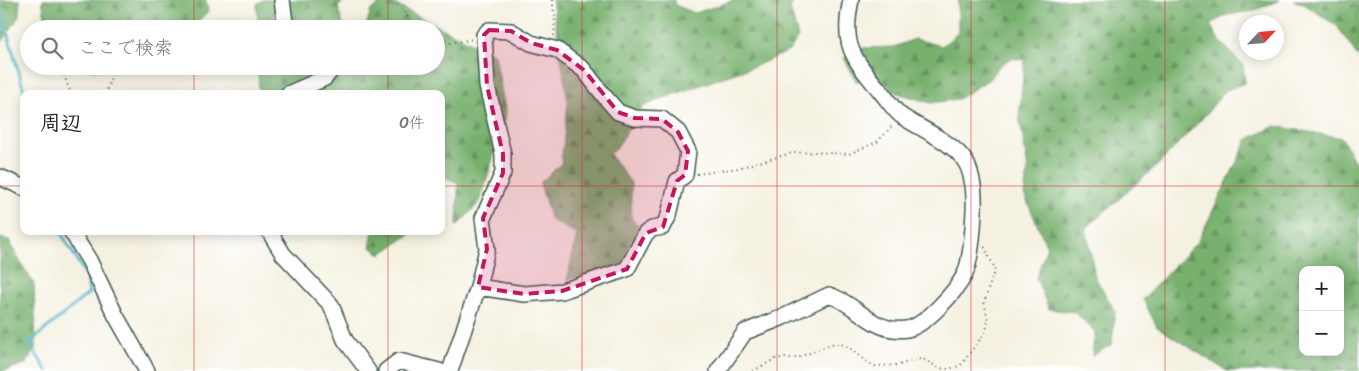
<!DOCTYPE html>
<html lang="ja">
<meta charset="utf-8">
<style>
:root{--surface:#fff;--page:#f6f6f6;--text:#222;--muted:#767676;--line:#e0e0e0}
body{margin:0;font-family:Sriracha,"Klee One",sans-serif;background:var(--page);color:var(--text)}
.controls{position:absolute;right:15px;bottom:15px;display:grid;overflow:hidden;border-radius:10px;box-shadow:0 2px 12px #0003}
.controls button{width:45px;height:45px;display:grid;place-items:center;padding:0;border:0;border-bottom:1px solid var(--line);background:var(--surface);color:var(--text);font:25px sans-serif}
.compass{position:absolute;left:1239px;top:15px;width:45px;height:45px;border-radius:50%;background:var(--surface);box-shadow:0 2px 12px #0003;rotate:64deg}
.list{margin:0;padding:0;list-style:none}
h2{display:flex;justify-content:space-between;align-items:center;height:65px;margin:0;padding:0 20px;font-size:21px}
h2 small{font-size:16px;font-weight:400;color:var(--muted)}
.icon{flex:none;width:28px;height:28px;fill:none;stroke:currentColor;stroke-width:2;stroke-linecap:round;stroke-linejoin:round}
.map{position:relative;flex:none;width:1359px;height:371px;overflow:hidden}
.search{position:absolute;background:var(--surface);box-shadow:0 2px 12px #0003;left:20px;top:20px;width:425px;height:55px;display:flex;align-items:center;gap:12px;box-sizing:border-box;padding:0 18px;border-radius:28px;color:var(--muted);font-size:19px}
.panel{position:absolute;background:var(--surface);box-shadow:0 2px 12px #0003;left:20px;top:90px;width:425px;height:145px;border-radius:10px}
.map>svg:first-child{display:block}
.forest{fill:url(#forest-firs);stroke:#4c7751;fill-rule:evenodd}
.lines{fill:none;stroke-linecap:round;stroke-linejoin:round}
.stream{stroke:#4db3cb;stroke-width:3}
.minor-casing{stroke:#3f584e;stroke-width:18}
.path{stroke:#3f584e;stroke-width:2;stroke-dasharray:1 4;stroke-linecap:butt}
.minor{stroke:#fff;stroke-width:15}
.marked{fill:#c2185b;fill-opacity:0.2;stroke:#c2185b;stroke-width:4;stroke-dasharray:10 6;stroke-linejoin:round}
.grid{fill:none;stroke:#d62828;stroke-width:1;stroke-opacity:0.55}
</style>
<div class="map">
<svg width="1359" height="371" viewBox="0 0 1359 371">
<defs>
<pattern id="forest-firs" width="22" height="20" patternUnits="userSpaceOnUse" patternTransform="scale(1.25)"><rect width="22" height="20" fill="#78b16e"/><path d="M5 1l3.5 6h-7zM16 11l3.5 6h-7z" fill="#62915b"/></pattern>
</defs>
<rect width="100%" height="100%" fill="#fff"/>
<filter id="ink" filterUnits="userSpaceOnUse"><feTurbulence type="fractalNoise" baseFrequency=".02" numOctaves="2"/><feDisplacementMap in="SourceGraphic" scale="10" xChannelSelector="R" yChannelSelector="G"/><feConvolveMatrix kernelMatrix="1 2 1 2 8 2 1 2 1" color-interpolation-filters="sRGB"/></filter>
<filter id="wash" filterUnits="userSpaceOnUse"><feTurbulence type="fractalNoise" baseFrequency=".0096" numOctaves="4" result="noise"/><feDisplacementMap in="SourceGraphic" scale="20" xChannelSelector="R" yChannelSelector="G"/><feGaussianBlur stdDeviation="1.12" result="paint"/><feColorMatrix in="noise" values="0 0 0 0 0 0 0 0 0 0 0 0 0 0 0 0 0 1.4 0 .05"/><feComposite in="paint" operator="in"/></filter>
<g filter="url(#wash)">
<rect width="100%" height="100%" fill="#f5f1e1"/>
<path class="forest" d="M0 0H20L19 16 0 45Z
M42 0H206L208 11 191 29H47Z
M263 0H344L338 7 344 29H258L257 4Z
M386 0 495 55 506 115 480 202 457 226 458 183 445 177 441 181V94H259L258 66H436V29H365L371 10Z
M552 0H674L675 5 695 13 735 0H794L790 8 798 37 789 51 758 65 658 100 643 107 615 150 609 153 631 183V218L641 229 623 264 567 280 577 234 551 220 540 183 561 164 568 103Z
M958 0H1280L1253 11 1227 15 1210 24 1218 39 1243 65 1245 83 1224 91 1208 112 1162 161 1086 228 1095 277 1115 311 1112 344 1092 356 1095 332 1075 312 1049 309 1036 278 1047 247 1024 194 1028 169 1019 115 1025 60 1011 58 999 66 991 78 958 99 931 103 856 81 844 58 864 48 894 47 915 39 942 46 958 33Z
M1293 0H1359V58L1337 26 1304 4Z
M87 66H130L129 69H91Z
M1275 126 1342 138 1354 161 1359 164V371H1227L1157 327 1143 299 1198 241 1248 139ZM1303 270H1340V352H1303Z
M373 231H411L409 235 381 254 370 247Z
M0 238 9 240 15 253 34 284 36 346 27 363 4 371H0Z"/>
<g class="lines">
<path class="stream" d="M0 7 25 94
M47 371 29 343 89 293 87 277 60 231"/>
</g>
</g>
<g filter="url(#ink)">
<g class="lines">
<defs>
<path id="minor" d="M282 0 286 29
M288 94 325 78 332 69 331 66
M0 177 24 188
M71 231 89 260 116 316 147 371
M269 231 283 254 331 305 345 340 368 371
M386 371 399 361 439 371
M450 371 478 287 487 249 483 218 503 173V154L487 86 484 35 489 30 511 31 531 43 557 50 584 70 605 97 618 112 635 118 662 119 678 132 688 151 685 175 677 181 669 215 663 227 652 229 646 233 627 269 562 291 524 294 478 287
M718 371 745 332 781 318 829 295C858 304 873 334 907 329 925 326 955 292 964 276 972 261 976 204 973 186 972 179 969 167 965 161 954 143 921 129 903 117 895 112 888 100 881 92 853 58 841 46 851 0"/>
</defs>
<use href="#minor" class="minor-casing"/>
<path class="path" d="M395 0 413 24 422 29
M552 0 555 18 554 37
M143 29 160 24
M436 38 451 43 473 39
M64 75 71 94
M105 94 115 66
M697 174 738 168 792 153 814 152 849 154 877 142 893 125
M753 371 777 358H797L834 343 844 345 851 349 868 363 875 366 899 365 918 359 925 360 939 368 948 369 956 367 961 365 986 331 988 321 984 302 995 269 984 246"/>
<use href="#minor" class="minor"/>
</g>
</g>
<path class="marked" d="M489 30 511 31 531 43 557 50 584 70 618 112 635 118 662 119 678 132 688 151 685 175 677 181 663 227 646 233 627 269 562 291 524 294 478 287 487 249 483 218 503 173V154L487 86 484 35Z"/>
<path class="grid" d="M194 0V29M388 0V29M582 0V371M777 0V371M971 0V371M1165 0V371M194 66V94M388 66V94M0 186H24M441 186H1359M194 231V371M388 231V371"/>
</svg>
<div class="controls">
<button>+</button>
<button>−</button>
</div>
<svg class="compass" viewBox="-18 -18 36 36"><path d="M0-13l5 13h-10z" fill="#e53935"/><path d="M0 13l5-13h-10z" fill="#767676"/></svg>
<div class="search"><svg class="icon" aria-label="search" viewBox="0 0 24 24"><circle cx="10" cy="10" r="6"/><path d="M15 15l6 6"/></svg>ここで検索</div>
<section class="panel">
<h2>周辺<small>0件</small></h2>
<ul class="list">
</ul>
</section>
</div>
